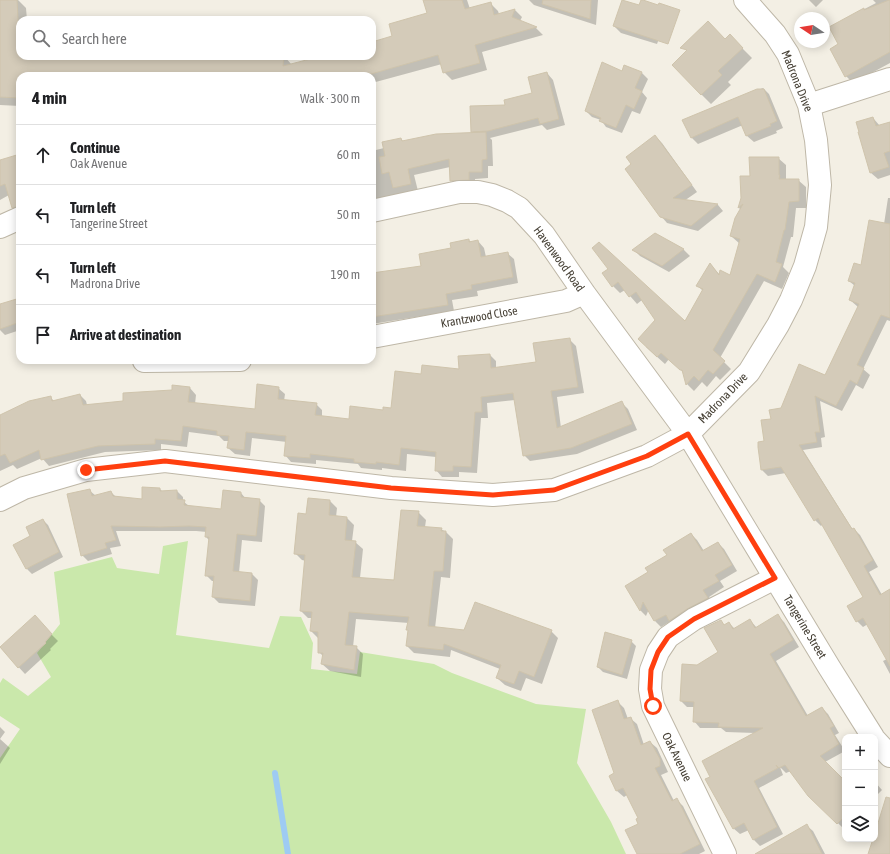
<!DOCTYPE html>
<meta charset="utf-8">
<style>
:root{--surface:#fff;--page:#f6f6f6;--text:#202124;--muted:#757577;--line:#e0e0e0}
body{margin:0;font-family:"Asap Condensed",sans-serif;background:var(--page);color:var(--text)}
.controls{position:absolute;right:12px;bottom:12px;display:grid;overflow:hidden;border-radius:8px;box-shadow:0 2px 10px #0003}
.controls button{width:36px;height:36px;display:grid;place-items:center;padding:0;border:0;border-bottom:1px solid var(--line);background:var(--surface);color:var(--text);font:20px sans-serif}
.compass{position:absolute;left:794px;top:12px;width:36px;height:36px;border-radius:50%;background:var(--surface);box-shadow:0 2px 10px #0003;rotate:282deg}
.stop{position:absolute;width:12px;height:12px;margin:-9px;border:3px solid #ff3f0f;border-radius:50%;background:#fff}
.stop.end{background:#ff3f0f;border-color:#fff;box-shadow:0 1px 4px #0008}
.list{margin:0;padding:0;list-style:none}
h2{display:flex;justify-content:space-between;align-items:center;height:52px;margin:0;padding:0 16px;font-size:17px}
h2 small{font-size:13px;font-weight:400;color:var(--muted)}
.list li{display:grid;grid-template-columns:26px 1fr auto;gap:12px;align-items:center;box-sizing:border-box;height:60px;padding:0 16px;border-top:1px solid var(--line)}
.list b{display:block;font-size:15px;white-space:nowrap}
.list p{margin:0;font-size:13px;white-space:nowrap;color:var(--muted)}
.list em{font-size:13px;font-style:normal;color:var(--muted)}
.icon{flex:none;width:22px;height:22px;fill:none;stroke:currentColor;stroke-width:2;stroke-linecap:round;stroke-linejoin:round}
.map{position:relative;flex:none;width:890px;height:854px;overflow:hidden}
.search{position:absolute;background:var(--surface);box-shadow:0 2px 10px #0003;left:16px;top:16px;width:360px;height:44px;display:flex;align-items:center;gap:10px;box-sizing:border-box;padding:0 14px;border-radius:12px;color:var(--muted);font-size:15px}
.panel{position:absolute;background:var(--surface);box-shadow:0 2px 10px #0003;left:16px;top:72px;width:360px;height:292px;border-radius:12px}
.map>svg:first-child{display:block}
.green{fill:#cae8ab}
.shadow{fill:#0003}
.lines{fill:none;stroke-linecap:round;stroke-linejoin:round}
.stream{stroke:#9ecbf2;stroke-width:6}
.building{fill:#d4cbb9;stroke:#cfc4ac}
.minor-casing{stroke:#beb7a7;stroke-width:24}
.minor{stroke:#fff;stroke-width:22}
.route{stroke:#ff3f0f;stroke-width:5}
.labels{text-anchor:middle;stroke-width:3.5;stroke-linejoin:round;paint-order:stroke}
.street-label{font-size:12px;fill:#453f34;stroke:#fff}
</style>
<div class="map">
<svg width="890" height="854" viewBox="0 0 890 854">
<rect width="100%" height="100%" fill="#f3efe4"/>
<path class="green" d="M188 541 176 635 269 648 280 616 301 617 313 643 311 669 357 674 360 652 434 664 452 673 536 704 586 709 577 763 611 822 626 854H0V758L20 729 0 716V683L3 678 28 696 51 677 37 653 60 624 54 572 112 557 117 568 159 574 163 546Z"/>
<path class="shadow" d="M0 0H18L26 8 27 20H20V56L133 58V56H284L292 65V76H20V106L0 105Z
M424 0H467L470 9 490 3 498 11 499 14 515 10 522 17 520 21 536 28 543 35 482 52 487 70 452 80 444 72 442 64 372 83V76H309L326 56H372V43L393 37 428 14Z
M529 0H598L596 25 534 5Z
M809 0H823L816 7Z
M873 0H890V63L853 83 846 76 840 45 830 27 876 3Z
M668 14 657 44 621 33 614 26Z
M730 36 752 58 728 82 731 85 711 104 701 94 725 40Z
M625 66 642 73 648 79 642 92 647 98 640 114 632 111 622 133 606 127 601 120 592 117 586 111 622 72Z
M547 73 553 80 565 125 547 130 542 125 490 138 492 140 493 166H488V178L475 179V186L458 187 451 180 450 167 414 175 418 191 372 202V151L384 148 401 139 404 142 474 133 472 131 507 106 533 94Z
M763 88 769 94 783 128 776 131 777 133 754 142 747 136 743 125 698 144 691 137 684 120Z
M873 118 880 126 890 122V175L878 179 871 173Z
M655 136 662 143 697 192 684 201 718 205 723 211 698 231 667 223 661 216 633 164Z
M20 155V210H19L12 203 9 195 0 200V162Z
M778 158 786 165V180H798L806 187V208H796L793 237H791L783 267 789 273 782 289 764 281 720 358 731 369 720 380 716 376 707 387 702 382 694 391 687 384 684 373 669 359 665 364 646 347 656 320 642 300 637 304 625 290 620 293 613 286 609 269 685 323 703 291 698 286 710 264 720 275 731 277 740 244 731 236 741 210 739 208 742 198 751 177Z
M888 198H890V321L887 320 863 369 870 375 863 389 856 385 842 411 820 401 825 437 821 438 822 447 803 450 853 530 854 529 860 535 878 567 869 572 890 609V674L883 661 887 659 868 624 863 627 857 621 865 597 823 524 821 526 815 520 786 473 768 476 762 470 766 442 772 420 782 409 825 377 858 307 850 300 855 286 849 281 862 267 884 224Z
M655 234 684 250 690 256 669 272 640 256 634 250Z
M469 240 471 242 478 241 484 248 486 257 507 253 514 259 518 283 477 291 478 296 452 300 454 311 372 324V274L422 267 452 248Z
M20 299V330L5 335 0 330V305Z
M569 339 576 346 584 393 557 397 561 428 622 403 628 409 637 430 577 454 530 461 524 455 515 400 487 403 488 418H481L477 473 459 472V477H442L436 470V457L407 454 406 471 382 468V470L361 468 358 464 316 460V464L291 462 285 455 287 442 252 438 250 456 235 454 228 448 229 441H224L219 436 189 432 187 447 161 444V450L105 452 49 466 42 458 17 469 13 465 0 471V416L50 397 54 401 80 395 86 401 87 405 124 402 173 391 190 388 196 395 195 404 256 410 278 388 285 394 284 401 316 404 322 410V417L349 420 391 409 422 375 460 370 490 355 496 361V368L537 363Z
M160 489 163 492 177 491 183 497V501L190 507 222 510 241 493 246 499 259 500 265 506 262 542 242 540 239 573 252 574 258 580 255 606 219 603 213 597 215 581H212L206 575 209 540 206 537 207 532 196 531H116L121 546 110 548 112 554 88 561 82 555 89 490 96 496 111 492 117 498 143 500Z
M309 499 330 501 337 508 336 517 347 518 354 525 352 541 355 542 363 549 360 578 395 581 418 512 426 520 425 527 441 529 446 532 453 539 450 578 441 577 435 628 465 631H551L558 638 542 684 526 678 521 691 505 685 497 678 500 669 451 650 450 657 414 653 407 646 409 623 356 619 353 647H356L363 654 361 677 330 671 322 664 324 657 319 652 318 638 311 631 312 618H308L301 611 306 561 302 560 295 553 307 515Z
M43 520 48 525 63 557 32 574 27 569 31 537Z
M691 534 697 540 704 551 718 543 724 549 737 571 720 581 724 587 709 597 713 604 676 626 671 621 661 627 655 621 649 609 646 616 641 611 627 586 649 573Z
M778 616 784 622 799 647 776 661 808 716 822 708 828 714 839 733 835 735 845 751 825 762 845 782V828L844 829 809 795 791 771 786 773 780 767 783 775 759 788 783 834 760 846 754 840 749 830 740 834 733 828 712 777 755 733 726 732 721 728H700L694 721V707H687L681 701 697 666 719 652 720 621 725 626 729 623 735 629 750 620 757 628Z
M34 617 58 641 50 649 51 650 25 674 1 648Z
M631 641 636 646 627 679 603 672 598 667Z
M618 702 624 708 628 719 630 718 637 724 644 745 650 742 657 748 668 772 661 775 674 801 677 800 683 806 705 851 699 854H639V819L627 795 624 797 617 791 610 776 615 774Z
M0 727 5 732 0 739Z
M0 739 10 748 0 764Z
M875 782 882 790 875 797Z
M806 825 813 831 825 854H778Z"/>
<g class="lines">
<path class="stream" d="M275 773 288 854"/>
</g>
<path class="building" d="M0 0H17L20 56 132 57V56H284L283 66 322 56H372V42L392 36 389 24 427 13 423 0H462L465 9 491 2 494 15 515 9 512 17 537 27 475 45 480 63 443 73 438 55 364 76H20V98L0 97Z
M543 0H591L590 19 542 4Z
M622 0 639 5 641 0H643L658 5 659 3 680 10 668 44 613 26Z
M889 0H890V52L845 77 830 49 838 44 829 27 864 8V10Z
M708 21 725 39 730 34 743 48 718 71 722 75 701 95 672 65 687 50 680 48Z
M602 62 622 71 624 65 642 72 635 88 642 91 634 109 626 105 616 128 599 121 601 118 585 111Z
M547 72 559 119 540 124 538 118 488 131 471 132 470 106 505 105 504 100 532 93 528 77Z
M757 89H764L777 121 770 124 771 126 746 136 738 117 691 138 682 120Z
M873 117 876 126 890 122V151L884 153 889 167 870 173 858 132H859L856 122Z
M486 132 487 159 482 160V172H469V180L450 181 449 159 408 169 411 184 393 188 389 172 382 174 379 157 385 156 382 142 401 138 402 141 436 134Z
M655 135 692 185 673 198 718 204 691 226 660 217 625 169 631 164 626 157Z
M20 154V206L12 208 5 184 0 186V160Z
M749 157H779V175H780L779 179H799V201L789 202 785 230H784L776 262 782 264 775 282 757 274 713 350 725 361 713 374 708 370 699 381 694 376 686 385 682 370H680L661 353 657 357 638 339 655 320 636 292 629 297 618 282 612 287 602 273 608 269 592 248 599 242 685 321 703 289 696 286 710 263 719 275 720 270 730 275 740 239 730 236 735 218 743 204 738 208 741 198 740 176H750Z
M869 220 890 224V318L881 315 857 365 864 368 857 384 850 380 836 406 815 396 820 432H815L817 442 799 445 852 529 854 528 873 560 864 566 880 595 890 589V666L863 618 856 622 847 606 863 597 818 518 814 521 781 467 761 470 758 447V442L764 441 761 420 771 419 769 410 781 408 799 364 825 375 859 304 849 300 855 283 848 281 854 263 861 265Z
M655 233 684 249 662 266 632 250Z
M469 239V242L478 240 481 257 508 252 513 277 471 285 472 289 446 294 448 305 372 317V273L421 266 419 254 451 248 450 243Z
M20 298V322L0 329V304Z
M570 338 578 387 551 391 557 428 622 401 632 424 571 448 523 456 513 393 481 397 482 412H475L471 467 453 466V471H435L436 452 401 448 399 465 376 462V464L354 462V459L310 454V458L284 456 286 436 246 432 244 450 227 448 229 436 217 435V431L183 426 181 441 155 439V444L98 446 41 460 39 450 10 463 5 454 0 456V415L29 401 51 396 52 401 80 394 83 405 123 401V393L172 390V385L190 387 188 402 255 409 257 384 279 387 278 399 317 403 315 415 349 419 350 406 383 410V407L391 408 395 371 421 374 422 365 459 369 458 356 490 354 491 368 536 362 533 343Z
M142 487 160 488V491L177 490V499L185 500 184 505 221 509 223 490 241 492V497L260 499 256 536 237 534 233 571 252 573 250 601 212 597 214 576H205L209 537H205L206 527 189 526 160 527 111 526 116 540 105 543 107 548 81 556 67 494 90 489 92 496 111 491 113 496 142 499Z
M308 498 330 500 329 515 347 517 345 540 356 541 352 577 394 580 401 510 419 511 417 526 442 528 441 531H446L443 571H434L428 626 464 630 475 602 552 630 534 677 519 671 514 684 496 678 501 665 444 644 443 650 406 646 408 630H406L409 617 349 612 345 645 357 646 354 670 321 664 323 653H318V632L310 631 312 612 300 611 305 555 294 554 298 513 306 514Z
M43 519 59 552 26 569 13 545 30 536 26 527Z
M691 533 702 551 718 542 732 565 715 575 719 581 703 590 708 598 687 609 669 621 666 615 654 621 643 602 640 611 625 586 648 572 645 568 667 555 663 550Z
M778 614 793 640 770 654 806 716 822 707 834 726 830 728 839 744 820 756 845 781V816L837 824 808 796 785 765 779 768 776 765 778 768 754 781 777 827 753 840 744 823 733 829 705 779 710 777 702 761 763 728 718 727 719 723 693 722 694 702 680 701 682 664 697 665 718 652 704 628 721 620 724 625 729 622 733 629 750 619 755 628Z
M35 615 52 634 45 642 46 643 18 668 0 647Z
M605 632 632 640 622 675 597 667Z
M618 700 624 719 631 717 641 745 650 741 660 759V766L655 768 672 801 677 798 700 844 680 854H637L625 830 638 824 636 819 638 818 623 788 616 791 609 776 614 773 592 710Z
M886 797 890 798V854H868L873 839H875V833Z
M807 824 822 854H755Z"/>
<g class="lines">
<defs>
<path id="minor" d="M809 105 890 79
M372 211 459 192H478L492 195 507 201 519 208 544 235 584 293 688 434 829 667 873 737
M0 227 20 218
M372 337 566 301 584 293
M144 361 240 360
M0 500 24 488 86 470 165 461 391 488 493 495 554 490 647 456 688 434 749 372 778 325 791 300 805 266 816 227 820 185 816 140 809 105 788 54 775 34 745 0
M875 740 890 756
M725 854 653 706 650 689 651 670 658 652 668 637 694 619 775 578"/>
</defs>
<use href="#minor" class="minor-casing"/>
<use href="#minor" class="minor"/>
</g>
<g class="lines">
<path class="route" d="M86 470 165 461 391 488 493 495 554 490 647 456 688 434 775 578 694 619 668 637 658 652 651 670 650 689 653 706"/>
</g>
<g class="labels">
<g class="street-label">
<text transform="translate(797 81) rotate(68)" y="4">Madrona Drive</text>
<text transform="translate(559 259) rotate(54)" y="4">Havenwood Road</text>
<text transform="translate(479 317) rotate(-10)" y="4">Krantzwood Close</text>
<text transform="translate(723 398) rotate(-46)" y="4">Madrona Drive</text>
<text transform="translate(805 627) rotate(59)" y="4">Tangerine Street</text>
<text transform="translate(677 757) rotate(64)" y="4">Oak Avenue</text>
</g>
</g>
</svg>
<div class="controls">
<button>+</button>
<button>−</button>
<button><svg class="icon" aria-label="layers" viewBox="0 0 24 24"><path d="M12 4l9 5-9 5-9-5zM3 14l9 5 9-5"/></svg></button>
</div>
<svg class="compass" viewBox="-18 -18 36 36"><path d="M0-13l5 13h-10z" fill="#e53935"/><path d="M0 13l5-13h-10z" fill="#757577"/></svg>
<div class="stop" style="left:653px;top:706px"></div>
<div class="stop end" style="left:86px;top:470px"></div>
<div class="search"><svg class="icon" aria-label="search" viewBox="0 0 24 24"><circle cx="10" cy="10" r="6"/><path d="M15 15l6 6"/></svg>Search here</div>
<section class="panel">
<h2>4 min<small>Walk · 300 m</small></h2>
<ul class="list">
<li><svg class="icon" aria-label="ahead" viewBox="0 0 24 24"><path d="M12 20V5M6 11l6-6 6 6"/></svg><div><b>Continue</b><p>Oak Avenue</p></div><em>60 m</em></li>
<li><svg class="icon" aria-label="left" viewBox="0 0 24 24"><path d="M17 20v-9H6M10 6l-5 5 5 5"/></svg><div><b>Turn left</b><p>Tangerine Street</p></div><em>50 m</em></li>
<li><svg class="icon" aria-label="left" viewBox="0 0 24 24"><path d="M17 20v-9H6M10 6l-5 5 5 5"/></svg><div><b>Turn left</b><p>Madrona Drive</p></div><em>190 m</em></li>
<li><svg class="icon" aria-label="arrive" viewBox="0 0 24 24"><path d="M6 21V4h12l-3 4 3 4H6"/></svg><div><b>Arrive at destination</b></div></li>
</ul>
</section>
</div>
